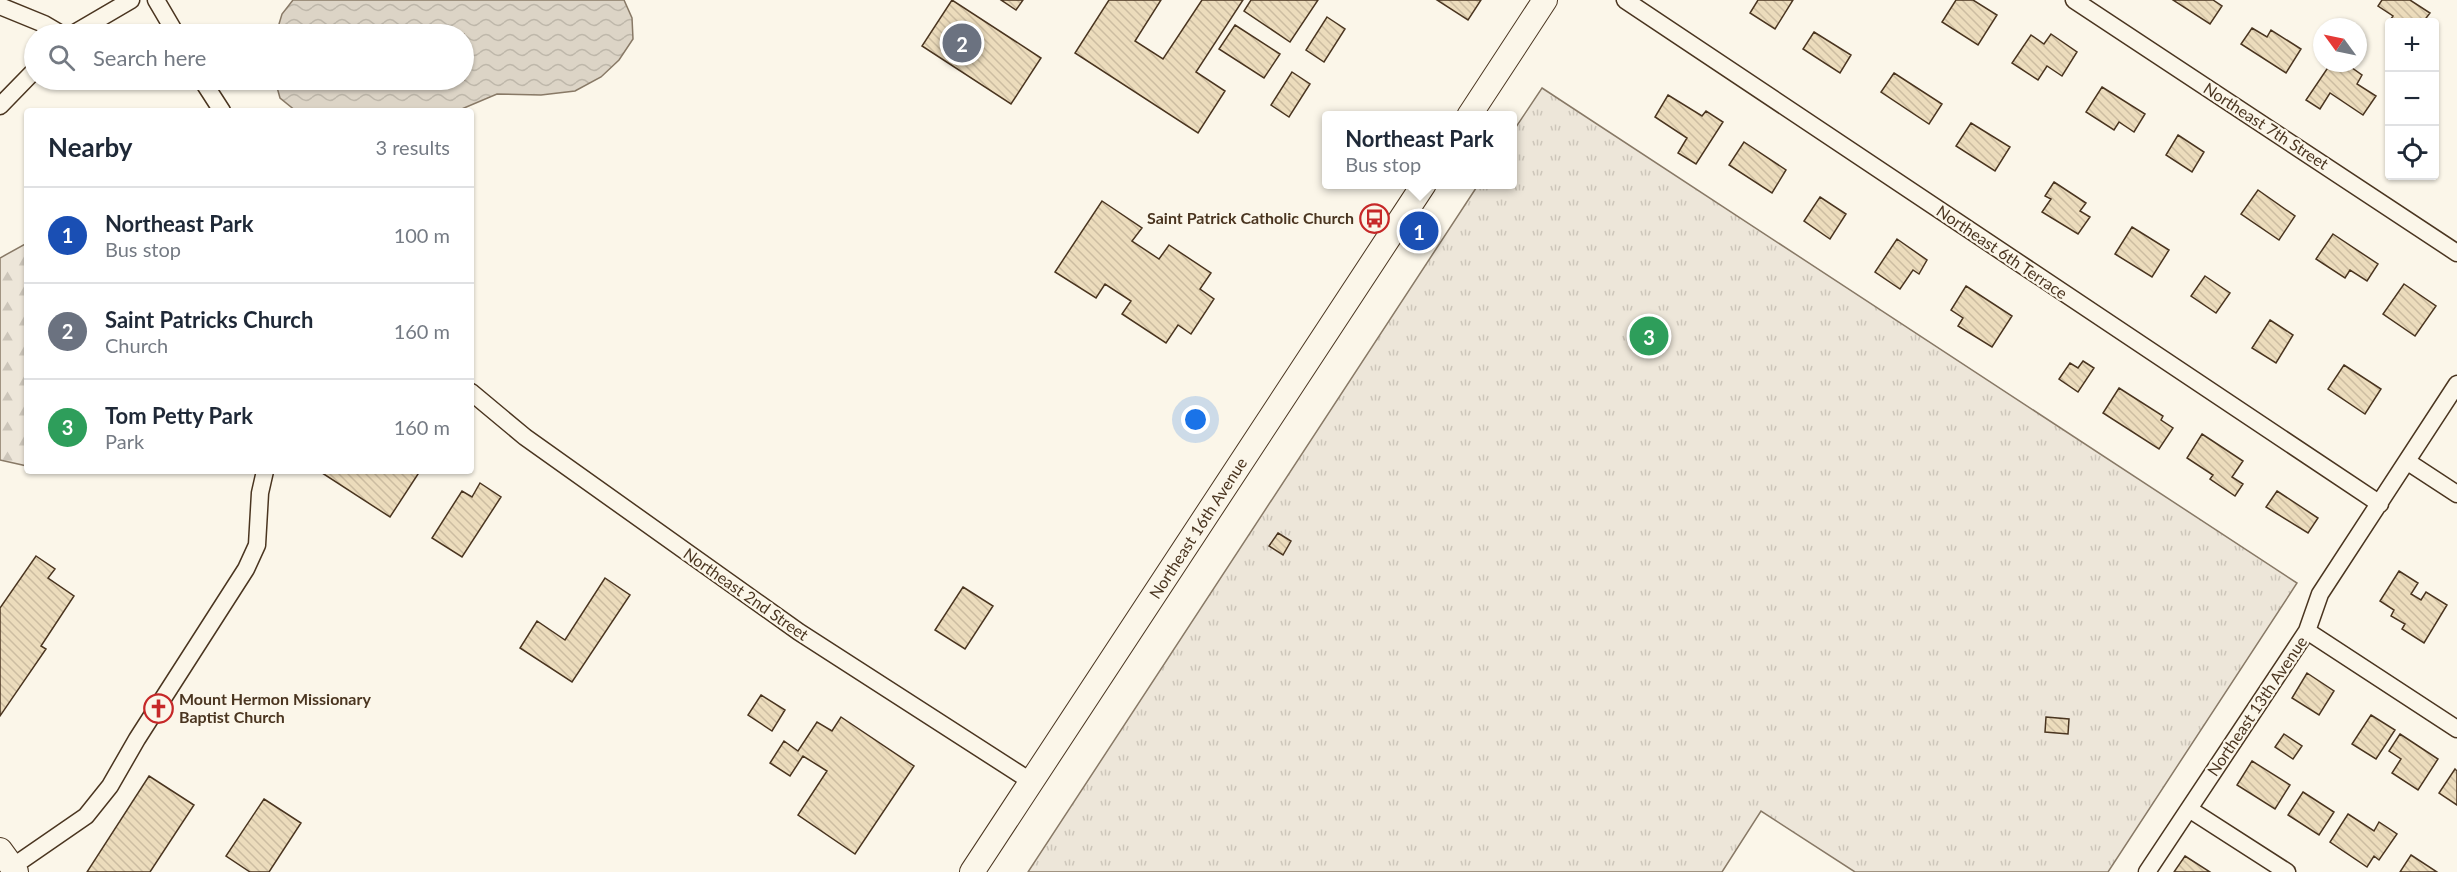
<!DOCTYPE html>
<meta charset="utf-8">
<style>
:root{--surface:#fff;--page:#f2f2f3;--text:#1f2937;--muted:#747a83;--line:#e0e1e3;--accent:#ea580c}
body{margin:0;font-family:Lato,sans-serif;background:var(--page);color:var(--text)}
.controls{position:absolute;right:18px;top:18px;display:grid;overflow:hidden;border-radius:6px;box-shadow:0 2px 4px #0004}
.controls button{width:54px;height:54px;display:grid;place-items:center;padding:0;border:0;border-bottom:2px solid var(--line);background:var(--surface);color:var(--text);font:30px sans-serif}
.compass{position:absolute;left:2313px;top:18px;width:54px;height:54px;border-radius:50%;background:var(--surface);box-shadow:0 2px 4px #0004;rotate:303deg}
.you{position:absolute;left:1196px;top:420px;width:21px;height:21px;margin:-15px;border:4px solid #fff;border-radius:50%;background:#1a73e8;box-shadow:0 0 0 9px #1a73e833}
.badge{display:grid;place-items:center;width:39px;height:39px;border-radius:50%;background:var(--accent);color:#fff;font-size:20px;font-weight:700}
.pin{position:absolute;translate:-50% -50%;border:3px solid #fff;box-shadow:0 2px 6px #0006}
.popup{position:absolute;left:1322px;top:111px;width:195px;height:78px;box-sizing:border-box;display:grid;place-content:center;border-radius:6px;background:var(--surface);filter:drop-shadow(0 2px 4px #0005);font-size:20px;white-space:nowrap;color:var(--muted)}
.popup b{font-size:22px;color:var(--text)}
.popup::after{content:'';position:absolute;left:50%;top:100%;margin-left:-12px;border:12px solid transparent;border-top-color:var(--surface)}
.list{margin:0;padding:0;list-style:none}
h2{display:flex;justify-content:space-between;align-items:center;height:78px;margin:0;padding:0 24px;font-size:26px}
h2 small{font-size:20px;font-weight:400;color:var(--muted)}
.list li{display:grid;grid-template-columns:39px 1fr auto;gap:18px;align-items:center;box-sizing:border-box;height:96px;padding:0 24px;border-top:2px solid var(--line)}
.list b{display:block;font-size:22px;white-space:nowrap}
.list p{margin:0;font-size:20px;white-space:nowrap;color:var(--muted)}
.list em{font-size:20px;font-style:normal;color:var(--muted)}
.icon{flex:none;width:33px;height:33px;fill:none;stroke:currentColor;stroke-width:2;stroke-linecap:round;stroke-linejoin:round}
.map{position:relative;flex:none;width:2457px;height:872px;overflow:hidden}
.search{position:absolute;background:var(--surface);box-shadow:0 2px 4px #0004;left:24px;top:24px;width:450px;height:66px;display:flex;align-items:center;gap:15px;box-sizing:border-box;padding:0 21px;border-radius:33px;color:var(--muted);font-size:22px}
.panel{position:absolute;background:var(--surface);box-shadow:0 2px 4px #0004;left:24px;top:108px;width:450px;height:366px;border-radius:6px}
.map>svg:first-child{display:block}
.forest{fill:url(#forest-firs);stroke:#887966;stroke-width:1.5}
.park{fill:url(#park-tufts);stroke:#887966;stroke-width:1.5}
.water{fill:url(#water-waves);stroke:#887966;stroke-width:1.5}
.building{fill:url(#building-back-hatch);stroke:#4a3520;stroke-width:1.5}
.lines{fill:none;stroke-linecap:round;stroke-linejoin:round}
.street-casing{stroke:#4a3520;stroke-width:19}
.secondary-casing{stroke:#4a3520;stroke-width:26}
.street{stroke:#fbf6e9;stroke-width:16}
.secondary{stroke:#fbf6e9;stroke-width:24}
.labels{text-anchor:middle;stroke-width:4.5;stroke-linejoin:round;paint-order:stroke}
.street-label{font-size:16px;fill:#4a3520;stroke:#fbf6e9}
.poi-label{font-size:16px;font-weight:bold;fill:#4a3520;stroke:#fbf6e9;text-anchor:end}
</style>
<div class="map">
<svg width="2457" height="872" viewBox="0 0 2457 872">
<defs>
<pattern id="forest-firs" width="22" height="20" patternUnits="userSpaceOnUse" patternTransform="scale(1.5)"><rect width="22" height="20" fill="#ede6d9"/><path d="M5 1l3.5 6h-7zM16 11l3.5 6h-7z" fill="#cdc6ba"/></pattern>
<pattern id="park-tufts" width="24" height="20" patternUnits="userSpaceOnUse" patternTransform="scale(1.5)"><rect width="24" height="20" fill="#ede6d9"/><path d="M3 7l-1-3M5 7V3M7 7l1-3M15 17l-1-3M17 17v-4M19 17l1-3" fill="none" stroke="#cdc6ba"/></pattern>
<pattern id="water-waves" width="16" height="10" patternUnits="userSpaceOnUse" patternTransform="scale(1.5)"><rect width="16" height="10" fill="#dcd4c6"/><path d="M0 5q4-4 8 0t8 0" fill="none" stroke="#beb7aa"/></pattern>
<pattern id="building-back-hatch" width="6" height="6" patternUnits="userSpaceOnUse" patternTransform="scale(1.5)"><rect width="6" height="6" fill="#ecdcbc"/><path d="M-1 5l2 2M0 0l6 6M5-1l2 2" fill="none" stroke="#ccbda1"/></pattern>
</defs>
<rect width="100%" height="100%" fill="#fbf6e9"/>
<path class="forest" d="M27 243V466L0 460V258Z"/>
<path class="park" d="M1542 88 2297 583 2108 872H1855L1761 811 1722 872H1028L1478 185 1512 184V133Z"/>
<path class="water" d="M293 0H624L632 18 633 39 619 60 601 77 575 91 541 95 497 94 457 111H296L280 98 275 80H464V34H276L282 14Z"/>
<path class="building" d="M952 0 1041 58 1011 104 922 46Z
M1001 0H1023L1016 10Z
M1109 0H1161L1135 41 1163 59 1202 0H1243L1196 72 1225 91 1198 133 1075 53Z
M1251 0H1318L1290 42 1244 11Z
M1437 0H1481L1468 20Z
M1758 0H1793L1775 29 1750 13Z
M1956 0H1973L1997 15 1978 45 1942 22Z
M2173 0H2213L2222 6 2210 24Z
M2382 0H2410L2430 13 2423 22H2390V26L2387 25 2393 16 2378 6Z
M1327 17 1345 29 1324 62 1306 50Z
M1235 25 1280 54 1264 78 1219 49Z
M2252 28 2267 37 2271 30 2301 49 2286 73 2241 44Z
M1814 32 1851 55 1840 73 1803 49Z
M2051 34 2077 52 2062 76 2047 66 2038 80 2012 63 2031 35 2044 44Z
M2331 63H2345L2362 75 2357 84 2376 96 2363 115 2330 93 2320 109 2306 100Z
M1292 72 1310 84 1289 117 1271 105Z
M1894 73 1942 104 1929 124 1881 92Z
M2102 87 2145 114 2134 132 2119 122 2114 130 2086 112Z
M1668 95 1702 116 1706 111 1723 122 1696 164 1678 153 1687 138 1655 117Z
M1971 123 2010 147 1995 171 1956 146Z
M2178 135 2204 152 2192 172 2166 155Z
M1744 142 1786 170 1772 193 1729 165Z
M2054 182 2086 203 2080 211 2090 217 2078 234 2042 212 2051 199 2045 196Z
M2258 190 2295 216 2279 240 2241 214Z
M1820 197 1846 214 1830 239 1804 221Z
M1102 201 1142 228 1132 241 1159 259 1169 245 1211 273 1200 289 1214 299 1191 334 1178 325 1166 343 1122 314 1131 301 1105 284 1096 298 1055 272Z
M2132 227 2169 250 2152 277 2115 254Z
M2333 234 2378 264 2367 281 2350 270 2345 278 2316 259Z
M1897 239 1927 260 1919 274 1913 270 1900 289 1875 272Z
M2205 276 2230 293 2216 313 2191 296Z
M2404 284 2436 306 2415 336 2383 314Z
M1966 286 2012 316 1992 347 1958 326 1963 318 1951 310Z
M2270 320 2293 335 2276 363 2252 348Z
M2083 361 2094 368 2078 392 2059 379 2070 363 2078 368Z
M2344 365 2381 389 2365 414 2328 389Z
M2119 388 2163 416 2161 420 2173 428 2159 449 2103 413Z
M2202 434 2243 461 2232 477 2243 484 2235 496 2210 479 2213 475 2187 458Z
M319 471H420L390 517Z
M480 483 501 497 462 557 432 538 462 491 472 497Z
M2277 491 2318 518 2308 533 2266 507Z
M1278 533 1291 541 1283 555 1269 546Z
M36 556 55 569 48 578 74 596 41 646 46 649 0 716V608Z
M2399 571 2418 583 2411 594 2421 600 2426 592 2447 605 2424 643 2402 629 2405 624 2391 616 2394 610 2380 601Z
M605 578 630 595 572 682 520 648 537 621 565 640Z
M963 587 993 606 965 649 935 630Z
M2307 673 2334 691 2319 715 2292 698Z
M761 695 785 710 772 731 748 715Z
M2371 715 2395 730 2376 759 2352 744Z
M841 717 914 766 855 854 798 815 827 771 803 756 790 776 770 763 784 741 798 751 817 722 832 731Z
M2046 717 2069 719 2068 734 2045 732Z
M2284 734 2302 746 2293 759 2275 747Z
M2400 734 2438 759 2418 790 2392 773 2401 759 2389 751Z
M2252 761 2290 785 2275 809 2237 785Z
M2455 769 2457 771V805L2439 793Z
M149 776 194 805 150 872H87Z
M2303 792 2334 812 2319 835 2288 815Z
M264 799 301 823 269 872H250L226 856Z
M2348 814 2374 831 2379 822 2397 834 2379 860 2374 856 2367 867 2330 842Z
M2411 855 2437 872H2400Z
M2185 856 2210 872H2174Z"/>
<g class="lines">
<defs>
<path id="street" d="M156 0 176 34
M1625 0 2380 504
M2074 0 2457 253
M0 6 44 24 61 34
M73 34 131 0
M202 80 222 111
M0 106 34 71
M471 392 525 437 799 632 1032 782
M2408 462 2457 494
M2307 631 2457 729
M2189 809 2287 872
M12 867 86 816 110 786 137 739 246 569 257 545 260 493 265 471
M2147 872 2307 631 2320 594 2457 384"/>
<path id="secondary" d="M1469 116 1545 0
M0 850 16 872
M972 872 1424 184"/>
</defs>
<use href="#street" class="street-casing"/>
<use href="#secondary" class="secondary-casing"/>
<use href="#street" class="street"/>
<use href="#secondary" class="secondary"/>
</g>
<defs>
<symbol id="bus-ring" viewBox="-11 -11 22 22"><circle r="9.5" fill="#fbf6e9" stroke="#c62828" stroke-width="1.5"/><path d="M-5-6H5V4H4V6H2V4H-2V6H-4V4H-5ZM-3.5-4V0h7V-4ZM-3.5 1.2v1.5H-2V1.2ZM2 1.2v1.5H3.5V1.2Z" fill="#c62828"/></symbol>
<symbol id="church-ring" viewBox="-11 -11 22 22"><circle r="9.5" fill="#fbf6e9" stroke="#c62828" stroke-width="1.5"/><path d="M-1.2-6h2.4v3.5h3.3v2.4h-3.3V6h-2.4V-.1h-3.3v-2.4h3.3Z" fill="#c62828"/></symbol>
</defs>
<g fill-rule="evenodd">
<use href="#bus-ring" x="1358" y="202" width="33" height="33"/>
<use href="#church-ring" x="142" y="692" width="33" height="33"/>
</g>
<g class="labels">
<g class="street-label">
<text transform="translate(2266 126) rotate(33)" y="6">Northeast 7th Street</text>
<text transform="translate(2002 252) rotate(34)" y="6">Northeast 6th Terrace</text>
<text transform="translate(1198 528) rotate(-57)" y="6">Northeast 16th Avenue</text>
<text transform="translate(746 594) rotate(35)" y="6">Northeast 2nd Street</text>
<text transform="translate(2257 706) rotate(-56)" y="6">Northeast 13th Avenue</text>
</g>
<g class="poi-label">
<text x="1354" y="224">Saint Patrick Catholic Church</text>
<text x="179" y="705" text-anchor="start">Mount Hermon Missionary<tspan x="179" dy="18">Baptist Church</tspan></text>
</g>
</g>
</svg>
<div class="controls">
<button>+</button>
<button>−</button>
<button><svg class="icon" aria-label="locate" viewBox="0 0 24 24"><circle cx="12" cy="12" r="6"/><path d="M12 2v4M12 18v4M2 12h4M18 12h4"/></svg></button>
</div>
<svg class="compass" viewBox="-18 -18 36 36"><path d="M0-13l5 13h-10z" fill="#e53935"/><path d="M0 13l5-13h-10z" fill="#747a83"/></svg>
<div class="you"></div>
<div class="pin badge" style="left:1419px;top:231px;background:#1a4fb4">1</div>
<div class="popup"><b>Northeast Park</b>Bus stop</div>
<div class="pin badge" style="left:962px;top:43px;background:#6b7280">2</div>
<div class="pin badge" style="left:1649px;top:336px;background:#2e9e5b">3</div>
<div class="search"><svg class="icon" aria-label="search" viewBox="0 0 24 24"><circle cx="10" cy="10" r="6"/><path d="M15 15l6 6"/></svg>Search here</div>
<section class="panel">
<h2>Nearby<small>3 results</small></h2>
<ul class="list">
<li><span class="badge" style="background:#1a4fb4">1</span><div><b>Northeast Park</b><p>Bus stop</p></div><em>100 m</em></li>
<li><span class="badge" style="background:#6b7280">2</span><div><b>Saint Patricks Church</b><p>Church</p></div><em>160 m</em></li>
<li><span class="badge" style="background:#2e9e5b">3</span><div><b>Tom Petty Park</b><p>Park</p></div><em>160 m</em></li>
</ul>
</section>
</div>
